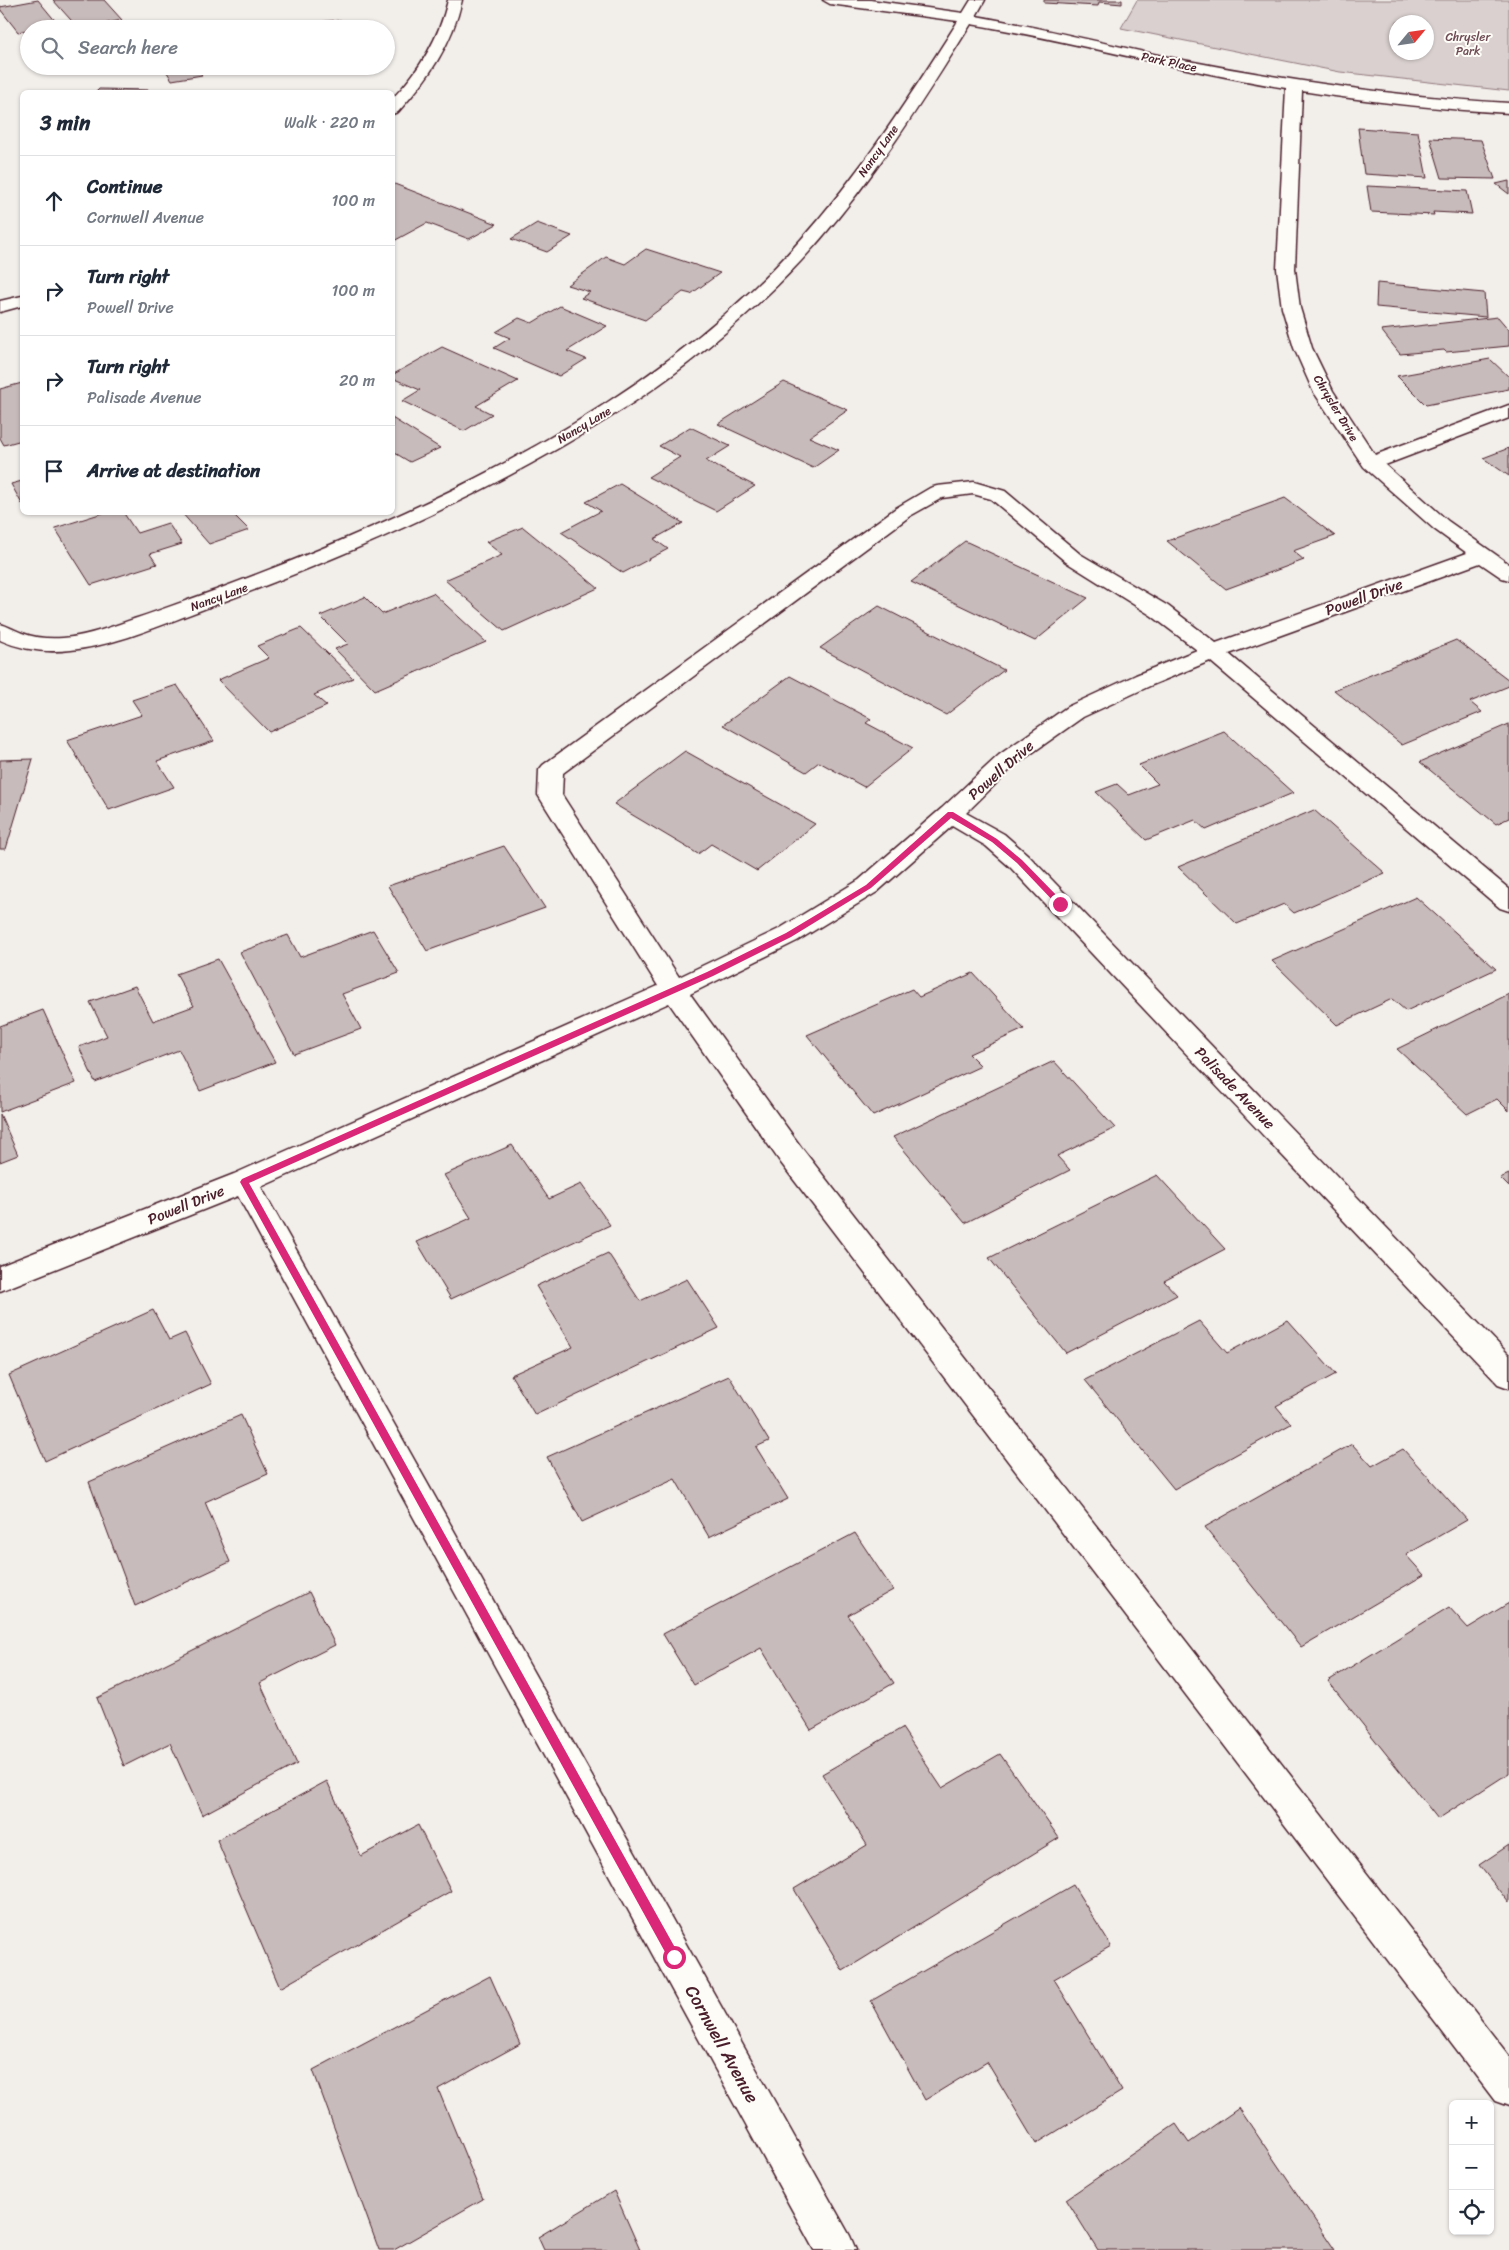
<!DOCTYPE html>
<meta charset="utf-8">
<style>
:root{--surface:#fff;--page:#f2f2f3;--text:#1f2937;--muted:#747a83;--line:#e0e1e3}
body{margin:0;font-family:Sriracha,sans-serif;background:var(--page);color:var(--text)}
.controls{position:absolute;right:15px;bottom:15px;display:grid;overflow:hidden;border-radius:8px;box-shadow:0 1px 4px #0004}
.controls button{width:45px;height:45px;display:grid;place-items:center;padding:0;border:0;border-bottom:1px solid var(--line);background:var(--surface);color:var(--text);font:25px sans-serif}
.compass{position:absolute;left:1389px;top:15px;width:45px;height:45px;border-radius:50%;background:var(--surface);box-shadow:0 1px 4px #0004;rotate:61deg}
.stop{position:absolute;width:15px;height:15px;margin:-11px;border:4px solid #db2777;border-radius:50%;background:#fff}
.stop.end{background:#db2777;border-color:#fff;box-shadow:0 1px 5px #0008}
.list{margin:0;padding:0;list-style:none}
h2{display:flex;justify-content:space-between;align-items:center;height:65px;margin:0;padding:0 20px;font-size:21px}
h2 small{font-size:16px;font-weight:400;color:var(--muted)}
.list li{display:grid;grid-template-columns:32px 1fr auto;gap:15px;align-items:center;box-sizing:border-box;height:90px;padding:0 20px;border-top:1px solid var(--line)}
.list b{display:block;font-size:19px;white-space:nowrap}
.list p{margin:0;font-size:16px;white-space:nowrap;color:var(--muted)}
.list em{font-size:16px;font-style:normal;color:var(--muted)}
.icon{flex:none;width:28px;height:28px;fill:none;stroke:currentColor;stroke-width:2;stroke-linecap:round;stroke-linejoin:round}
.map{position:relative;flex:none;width:1509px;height:2250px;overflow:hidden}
.search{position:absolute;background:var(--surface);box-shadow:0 1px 4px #0004;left:20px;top:20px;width:375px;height:55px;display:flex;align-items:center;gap:12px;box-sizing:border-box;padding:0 18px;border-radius:28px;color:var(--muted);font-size:19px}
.panel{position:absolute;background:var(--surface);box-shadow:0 1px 4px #0004;left:20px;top:90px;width:375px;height:425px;border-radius:8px}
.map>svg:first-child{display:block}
.green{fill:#d9d0cf;stroke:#92787d;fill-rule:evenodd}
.building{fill:#c8bbbb;stroke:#4a1f2b}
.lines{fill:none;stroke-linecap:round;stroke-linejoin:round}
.minor-casing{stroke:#4a1f2b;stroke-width:3}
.minor{fill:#fdfcf7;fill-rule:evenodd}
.route{fill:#db2777}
.labels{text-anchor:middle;stroke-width:4;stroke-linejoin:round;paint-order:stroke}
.far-park-label{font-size:12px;fill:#6e4b54;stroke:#fdfcf7}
.far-street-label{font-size:12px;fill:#4a1f2b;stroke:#fdfcf7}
.street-label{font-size:15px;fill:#4a1f2b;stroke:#fdfcf7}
.near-street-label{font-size:18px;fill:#4a1f2b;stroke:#fdfcf7}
</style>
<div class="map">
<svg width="1509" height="2250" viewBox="0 0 1509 2250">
<rect width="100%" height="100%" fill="#f2efeb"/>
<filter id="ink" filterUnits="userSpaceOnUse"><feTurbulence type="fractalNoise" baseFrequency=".02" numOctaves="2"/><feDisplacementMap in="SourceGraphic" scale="10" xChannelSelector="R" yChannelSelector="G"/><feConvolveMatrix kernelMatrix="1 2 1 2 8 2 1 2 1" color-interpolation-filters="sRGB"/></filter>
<g filter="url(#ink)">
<path class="green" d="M1137 0H1509V91L1340 72 1121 28ZM1396 22H1426V52H1396Z"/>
<path class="building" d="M38 0 57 23 18 32 0 9V7Z
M53 0H104L122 20 79 29Z
M1044 0H1122V4L1099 2 1098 6 1044 3Z
M341 20 343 29H283L282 25Z
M163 66H209L198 68 202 75 172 80Z
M99 89 149 90 147 92H96Z
M1358 128 1418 132 1427 178 1364 174Z
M1430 138 1481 140 1495 179 1442 178Z
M1509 181V194L1496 184Z
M392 183 497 224 469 239 427 223 392 242Z
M1367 186 1467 191 1472 214 1433 212 1434 215 1371 212Z
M537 223 572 236 547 252 511 239Z
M646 249 720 273 691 294 683 292 645 320 581 298 590 292 567 285 606 257 625 264Z
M1377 283 1484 293 1486 317 1376 307Z
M560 306 607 326 567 351 586 359 559 376 494 348 510 338 496 332 519 318 532 323Z
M1498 317 1509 330V346L1446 352 1444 350 1400 354 1381 330Z
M442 347 518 381 476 406 492 414 464 431 402 401 420 390 392 378V375Z
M1490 359 1509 377V389L1426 405 1397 376Z
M784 382 848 410 809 437 839 450 813 468 718 424Z
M22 383V440L4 445 0 438V389Z
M392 418 440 448 410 462 395 453 392 454Z
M690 427 730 446 706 461 755 486 716 511 648 477 680 457 659 446Z
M1509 448V476L1483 458Z
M22 481V504L11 484Z
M620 484 683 523 654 539 668 549 623 573 561 532 601 511 586 502Z
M1285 498 1335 536 1293 551 1304 560 1226 589 1167 541Z
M106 512H123L137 533 168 523 182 544 150 554 157 564 91 585 55 528Z
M181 512H245L235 516 249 530 209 544Z
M523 527 598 588 504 631 445 580 502 555 486 542Z
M965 541 1088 598 1035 641 911 582Z
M433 593 486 642 375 690 335 649 348 644 320 616 365 597 382 614Z
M879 606 1004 670 946 715 820 648Z
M301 628 353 678 314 695 327 706 269 732 218 680 269 658 257 646Z
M1456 640 1509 680V686L1470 702 1482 712 1402 745 1334 690Z
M790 676 871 719 866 723 913 748 864 787 819 762 806 772 723 725Z
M177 685 214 741 157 761 174 787 109 810 67 740 142 715 132 700Z
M1509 724V818L1496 824 1420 762Z
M1224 731 1293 793 1206 830 1195 820 1146 840 1096 792 1117 784 1129 795 1158 784 1139 765Z
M685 751 815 824 757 871 711 844 698 854 614 804Z
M33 759 6 849H0V760Z
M1314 810 1385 873 1294 913 1284 904 1237 924 1178 867Z
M504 846 545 908 427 951 388 886Z
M1416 897 1496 969 1406 1011 1392 999 1337 1025 1272 961Z
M373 930 399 973 342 994 361 1029 294 1054 240 952 288 935 300 957Z
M218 959 275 1062 200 1091 179 1050 95 1082 79 1047 107 1036 90 1002 135 986 153 1021 194 1006 176 974Z
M973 973 1024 1029 969 1054 981 1066 873 1116 807 1035 912 989 919 997Z
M1509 994V1111L1497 1099 1467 1114 1397 1049Z
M43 1010 76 1083 0 1112V1026Z
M1054 1061 1115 1128 1057 1156 1070 1170 965 1223 893 1137Z
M0 1114 18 1155 0 1162Z
M512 1145 549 1199 581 1184 610 1225 451 1299 417 1242 471 1218 444 1175Z
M1509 1174V1187L1500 1178Z
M1157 1175 1225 1249 1164 1281 1177 1295 1066 1353 989 1258Z
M608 1253 640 1301 687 1279 719 1328 535 1415 511 1375 573 1347 536 1286Z
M153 1310 169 1340 185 1333 211 1384 45 1461 9 1375Z
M1288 1320 1336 1374 1276 1406 1291 1424 1174 1489 1085 1380 1199 1321 1227 1353Z
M729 1376 769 1441 756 1447 788 1499 709 1537 675 1479 582 1522 547 1457Z
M241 1415 268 1474 205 1502 230 1562 135 1606 89 1482Z
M1352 1444 1372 1466 1403 1449 1467 1520 1406 1555 1424 1575 1301 1647 1205 1527Z
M855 1533 893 1590 848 1615 894 1683 811 1730 761 1648 694 1685 663 1634Z
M309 1592 335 1645 260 1683 297 1764 202 1815 170 1743 124 1766 97 1698Z
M1509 1603V1773L1438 1819 1328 1681 1449 1607 1468 1628Z
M902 1728 942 1788 1000 1754 1059 1838 843 1971 794 1889 867 1845 822 1774Z
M327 1781 361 1856 418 1825 451 1891 280 1988 217 1840Z
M1509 1845V1903L1479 1865Z
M1073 1885 1111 1946 1054 1979 1122 2091 1036 2144 987 2062 925 2100 871 2001Z
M490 1976 520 2044 438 2089 483 2199 394 2250H379L313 2070Z
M1239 2108 1335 2250H1098L1066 2199 1176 2124 1189 2143Z
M614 2191 640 2250H544L538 2237Z"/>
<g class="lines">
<defs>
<path id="minor" d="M448 0H462C452 45 428 79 398 112L392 114V99C420 70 439 39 448 0Z
M823 0H870L963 13 971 0H985L976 16C1046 28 1114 47 1183 60 1291 81 1399 97 1509 103V113C1439 109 1370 102 1302 91L1295 269 1300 308 1312 348 1333 391 1375 455 1509 405V418L1385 465 1448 521 1509 564V580L1502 578 1480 563 1229 654 1509 889V911L1500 908 1210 661 1152 685 1083 717 1015 765 966 813 1004 834 1028 855 1509 1355V1388L1498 1384 1010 867 986 846 952 826 877 892 797 941 690 994 801 1147 1509 2056V2106L1495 2101 781 1163 669 1003 261 1187 850 2236 856 2250H814L238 1196 0 1291V1266L234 1174 658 986 538 795 539 770 543 765 896 508 930 488 937 486 974 482 1005 491 1080 554 1168 606 1216 643 1467 553 1434 529 1364 467 1313 391 1294 348 1282 308 1277 269 1286 88C1180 71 1077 42 971 24 911 120 848 220 764 298 718 341 666 383 612 416 488 494 356 552 220 603 173 620 120 645 71 650 47 653 22 650 0 640V624C8 626 14 630 22 633 35 638 49 639 63 638 89 636 113 626 137 618 164 609 190 599 216 590 408 518 601 431 752 290 834 213 898 116 958 21L830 4ZM973 494 991 499 1066 562 1152 616 1197 650 1136 675 1067 707 999 755 942 808 859 880 779 929 679 977 562 795 563 773 910 516 942 498Z
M22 296V306L0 312V301Z"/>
</defs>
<use href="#minor" class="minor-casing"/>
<use href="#minor" class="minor"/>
</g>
</g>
<path class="route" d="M948 812H953L997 839 1022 860 1063 902V906H1058L1017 863 992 842 951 818 871 888 791 937 713 976 249 1183 678 1953 679 1957 678 1961 674 1962 670 1961 240 1182 242 1179 707 972 786 933 866 885Z"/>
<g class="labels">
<g class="far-park-label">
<text x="1468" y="41">Chrysler<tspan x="1468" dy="14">Park</tspan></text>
</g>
<g class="far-street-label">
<text transform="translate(1169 62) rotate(12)" y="4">Park Place</text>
<text transform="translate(878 151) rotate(-55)" y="4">Nancy Lane</text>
<text transform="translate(1336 408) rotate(59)" y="4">Chrysler Drive</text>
<text transform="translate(584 425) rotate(-31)" y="4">Nancy Lane</text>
<text transform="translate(219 597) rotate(-20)" y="4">Nancy Lane</text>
</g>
<g class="street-label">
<text transform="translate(1364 597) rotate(-20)" y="5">Powell Drive</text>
<text transform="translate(1001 770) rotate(-41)" y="5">Powell Drive</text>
<text transform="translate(1235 1088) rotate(46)" y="5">Palisade Avenue</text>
<text transform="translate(186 1205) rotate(-22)" y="5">Powell Drive</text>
</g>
<g class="near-street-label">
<text transform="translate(722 2044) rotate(61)" y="6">Cornwell Avenue</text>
</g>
</g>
</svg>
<div class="controls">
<button>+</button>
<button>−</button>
<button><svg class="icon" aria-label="locate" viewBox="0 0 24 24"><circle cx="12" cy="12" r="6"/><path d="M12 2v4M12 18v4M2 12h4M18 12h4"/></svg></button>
</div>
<svg class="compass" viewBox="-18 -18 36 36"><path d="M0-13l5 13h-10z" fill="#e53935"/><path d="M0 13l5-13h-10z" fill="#747a83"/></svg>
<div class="stop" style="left:674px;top:1957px"></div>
<div class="stop end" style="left:1060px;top:904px"></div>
<div class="search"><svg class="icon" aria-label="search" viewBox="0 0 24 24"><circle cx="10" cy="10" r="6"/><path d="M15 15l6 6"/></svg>Search here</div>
<section class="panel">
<h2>3 min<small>Walk · 220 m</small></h2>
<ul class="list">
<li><svg class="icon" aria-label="ahead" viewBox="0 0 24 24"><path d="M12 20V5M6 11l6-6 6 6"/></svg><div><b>Continue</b><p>Cornwell Avenue</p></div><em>100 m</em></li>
<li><svg class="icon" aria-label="right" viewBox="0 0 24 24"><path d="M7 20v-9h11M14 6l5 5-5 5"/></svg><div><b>Turn right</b><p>Powell Drive</p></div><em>100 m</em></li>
<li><svg class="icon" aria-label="right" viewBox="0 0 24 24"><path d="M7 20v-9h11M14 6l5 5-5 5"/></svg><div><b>Turn right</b><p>Palisade Avenue</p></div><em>20 m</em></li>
<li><svg class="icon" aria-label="arrive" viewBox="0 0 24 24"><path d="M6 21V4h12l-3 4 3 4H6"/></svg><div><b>Arrive at destination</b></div></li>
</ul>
</section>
</div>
